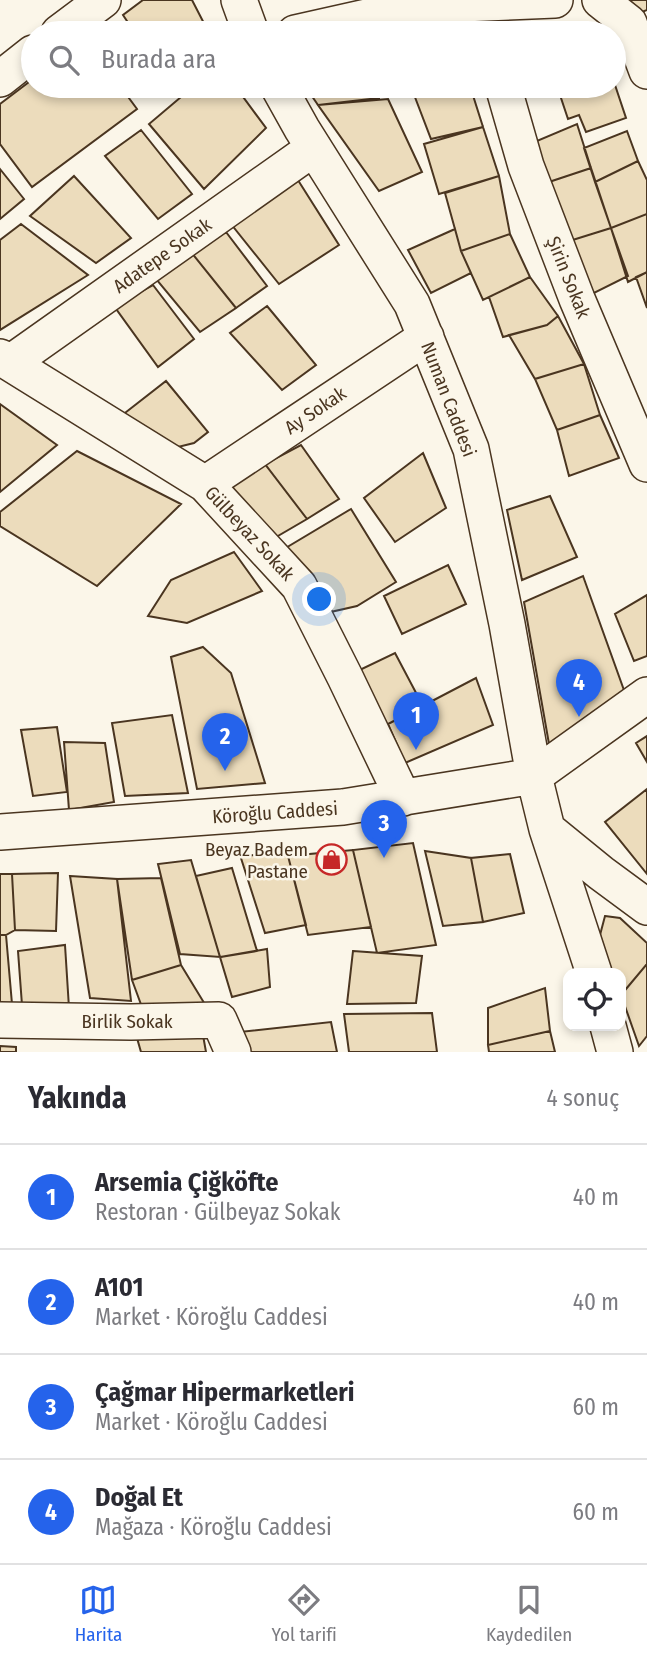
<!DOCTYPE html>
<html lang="tr">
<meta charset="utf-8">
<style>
:root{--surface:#fff;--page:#f7f7f7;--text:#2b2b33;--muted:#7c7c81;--line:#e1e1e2;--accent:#2563eb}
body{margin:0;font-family:"Fira Sans Condensed",sans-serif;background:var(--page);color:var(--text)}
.controls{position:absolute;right:21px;bottom:21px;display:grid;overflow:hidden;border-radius:14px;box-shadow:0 4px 10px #0003}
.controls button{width:63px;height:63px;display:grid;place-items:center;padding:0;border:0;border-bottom:2px solid var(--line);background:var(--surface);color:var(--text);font:35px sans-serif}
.you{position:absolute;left:320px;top:600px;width:24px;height:24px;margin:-18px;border:5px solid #fff;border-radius:50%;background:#1a73e8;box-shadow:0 0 0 10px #1a73e833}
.badge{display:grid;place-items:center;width:46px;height:46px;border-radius:50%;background:var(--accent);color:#fff;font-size:23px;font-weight:700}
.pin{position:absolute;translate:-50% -58px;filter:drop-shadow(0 2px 4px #0008)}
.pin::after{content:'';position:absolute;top:37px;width:24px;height:21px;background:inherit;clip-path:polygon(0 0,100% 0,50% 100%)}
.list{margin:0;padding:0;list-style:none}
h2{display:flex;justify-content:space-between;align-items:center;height:91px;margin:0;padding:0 28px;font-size:30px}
h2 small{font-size:23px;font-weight:400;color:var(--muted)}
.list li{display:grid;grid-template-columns:46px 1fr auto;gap:21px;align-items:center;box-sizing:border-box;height:105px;padding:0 28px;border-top:2px solid var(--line)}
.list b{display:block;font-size:26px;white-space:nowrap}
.list p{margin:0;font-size:23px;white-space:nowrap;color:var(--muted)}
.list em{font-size:23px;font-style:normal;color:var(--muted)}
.icon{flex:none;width:38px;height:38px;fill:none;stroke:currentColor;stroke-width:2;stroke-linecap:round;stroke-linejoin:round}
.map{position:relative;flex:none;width:647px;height:1052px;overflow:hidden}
.search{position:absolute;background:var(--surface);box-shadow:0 4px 10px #0003;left:21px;right:21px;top:21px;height:77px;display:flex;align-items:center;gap:18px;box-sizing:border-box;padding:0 24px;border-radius:38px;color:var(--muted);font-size:26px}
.sheet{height:511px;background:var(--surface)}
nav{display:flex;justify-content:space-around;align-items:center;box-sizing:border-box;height:98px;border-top:2px solid var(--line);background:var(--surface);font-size:19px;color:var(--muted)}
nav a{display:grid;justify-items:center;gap:4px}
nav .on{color:var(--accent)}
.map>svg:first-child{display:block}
.building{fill:#ecdcbc;stroke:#4a3520;stroke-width:2}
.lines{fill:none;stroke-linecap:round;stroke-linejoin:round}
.minor-casing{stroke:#4a3520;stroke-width:38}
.minor{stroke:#fbf6e9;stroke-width:35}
.labels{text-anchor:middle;stroke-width:5;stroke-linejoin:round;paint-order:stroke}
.street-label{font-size:19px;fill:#4a3520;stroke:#fbf6e9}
.poi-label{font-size:19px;fill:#4a3520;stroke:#fbf6e9;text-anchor:end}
</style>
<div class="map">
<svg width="647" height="1052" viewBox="0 0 647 1052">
<rect width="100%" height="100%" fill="#fbf6e9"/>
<path class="building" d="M143 0H192L209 33H135L123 15Z
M629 0H647V10L642 12Z
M420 21 455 33H367Z
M33 79V86H120L137 109 32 187 0 144V104Z
M614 82 626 118 586 132 579 115 568 119 557 86H614Z
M194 86H235L266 128 204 189 149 124Z
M305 86H380L379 98 318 105Z
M398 86H434L401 95Z
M434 86H470L483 127 431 139 413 92Z
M388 99 422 172 379 191 318 105Z
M577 124 591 168 546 183 532 143Z
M483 127 499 176 439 194 424 144Z
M141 130 192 194 158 219 105 156Z
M627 131 638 161 595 182 584 148Z
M638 161 647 180V214L611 228 595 182Z
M591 168 611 228 563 243 546 183Z
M0 169 24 199 0 219Z
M74 176 131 238 96 263 30 216Z
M499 176 510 234 461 251 445 193Z
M296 177 339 245 279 284 231 224Z
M647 214V272L628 282 611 228Z
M21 224 88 275 0 330V240Z
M611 228 628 276 588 296 563 243Z
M455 229 461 251 471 273 431 293 408 250Z
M226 232 267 286 236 308 191 252Z
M510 234 530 277 483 300 461 251Z
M191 252 236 308 200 332 156 279Z
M647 272V308L636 277Z
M530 277 558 316 547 325 503 337 489 297Z
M153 285 194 339 158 367 114 306Z
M267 306 316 365 282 390 230 333Z
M558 316 584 364 535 379 509 335 547 325Z
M584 364 600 415 557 430 535 379Z
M166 381 208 432 194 443 178 447 121 416Z
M0 404 57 445 0 492Z
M600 415 619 458 569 476 557 430Z
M301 445 339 499 307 519 265 464Z
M77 451 181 504 97 586 0 526V512Z
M423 453 446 508 395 542 364 498Z
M265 464 307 519 271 540 228 486Z
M550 496 577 557 522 580 507 510Z
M351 509 396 582 357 606 326 613 284 549Z
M234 552 262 591 187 623 148 616 171 580Z
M448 565 466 604 402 634 384 596Z
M583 576 630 707 549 744 524 602Z
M647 595V656L634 661 615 614Z
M203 647 231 673 265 783 197 789 171 657Z
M395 653 423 706 371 733 345 677Z
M476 678 493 725 405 763 388 724Z
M172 715 188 793 125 796 112 723Z
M57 727 67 792 33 796 21 730Z
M647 736V762L636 743Z
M64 742 105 743 114 802 69 810Z
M647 789V874L605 822Z
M413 843 436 945 377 953 353 850Z
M353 850 371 927 308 935 288 856Z
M425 851 471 858 483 922 443 926Z
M510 854 524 913 483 922 471 858Z
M240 855 288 856 306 925 265 933Z
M191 860 220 957 180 954 158 864Z
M232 868 257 951 220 957 196 876Z
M58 873 56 931 15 930 12 874Z
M0 874H12L15 930 6 935H0Z
M70 876 117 879 131 1001 90 998Z
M161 878 181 965 132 980 117 879Z
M605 916 620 918 647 943V964L621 995V973H612L600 935Z
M0 935H6L12 1004H0Z
M65 945 69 1008 22 1005 18 951Z
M267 949 270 987 232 997 220 957Z
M353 951 422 956 416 1003 347 1004Z
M647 964V1036L639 1046 621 995Z
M181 965 206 1006 146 1018 132 980Z
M545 988 550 1031 488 1045V1008Z
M432 1013 437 1052H349L344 1014Z
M331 1022 337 1052H238L230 1033Z
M201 1024 206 1052H141L135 1031Z
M550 1031 555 1052H489L488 1045Z
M0 1046 16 1047V1052H0Z"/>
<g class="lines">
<defs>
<path id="minor" d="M239 0 251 33
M600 0 629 23 647 71
M59 33 103 0
M295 33 416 6 555 0
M0 79 33 53
M278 86 302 129 412 304 471 449 507 624 534 776 547 829 594 973
M503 86 526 166 577 299 647 464
M0 357 205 484 299 586 345 677 403 798
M10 363 314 148
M205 484 426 337
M547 829 601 873 647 907
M0 832 343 807 534 776 647 695
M0 1020 131 1022 219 1020 233 1052
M608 1026 615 1052"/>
</defs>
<use href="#minor" class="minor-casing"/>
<use href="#minor" class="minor"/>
</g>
<defs>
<symbol id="shop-ring" viewBox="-11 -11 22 22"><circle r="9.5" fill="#fbf6e9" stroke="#c62828" stroke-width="1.5"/><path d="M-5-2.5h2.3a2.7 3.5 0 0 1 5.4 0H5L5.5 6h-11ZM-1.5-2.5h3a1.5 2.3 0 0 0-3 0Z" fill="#c62828"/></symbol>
</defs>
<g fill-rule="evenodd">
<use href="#shop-ring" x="314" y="842" width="35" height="35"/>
</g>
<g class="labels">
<g class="street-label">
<text transform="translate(162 255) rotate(-35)" y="7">Adatepe Sokak</text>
<text transform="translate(569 277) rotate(68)" y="7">Şirin Sokak</text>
<text transform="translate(449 399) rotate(69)" y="7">Numan Caddesi</text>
<text transform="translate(315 410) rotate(-34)" y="7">Ay Sokak</text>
<text transform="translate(250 533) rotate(47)" y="7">Gülbeyaz Sokak</text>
<text transform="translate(275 812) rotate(-4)" y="7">Köroğlu Caddesi</text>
<text x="127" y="1028">Birlik Sokak</text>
</g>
<g class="poi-label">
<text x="308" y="856">Beyaz Badem<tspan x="308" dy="22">Pastane</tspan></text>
</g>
</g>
</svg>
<div class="controls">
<button><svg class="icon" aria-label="locate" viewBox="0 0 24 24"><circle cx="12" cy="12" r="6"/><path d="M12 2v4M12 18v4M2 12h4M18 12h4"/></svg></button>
</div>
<div class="you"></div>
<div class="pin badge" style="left:416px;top:750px">1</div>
<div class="pin badge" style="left:225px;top:771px">2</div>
<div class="pin badge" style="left:384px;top:858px">3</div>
<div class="pin badge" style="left:579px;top:717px">4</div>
<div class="search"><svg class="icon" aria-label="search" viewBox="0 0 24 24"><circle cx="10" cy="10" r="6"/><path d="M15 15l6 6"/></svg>Burada ara</div>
</div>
<section class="sheet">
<h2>Yakında<small>4 sonuç</small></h2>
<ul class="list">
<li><span class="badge">1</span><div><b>Arsemia Çiğköfte</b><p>Restoran · Gülbeyaz Sokak</p></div><em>40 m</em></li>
<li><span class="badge">2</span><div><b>A101</b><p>Market · Köroğlu Caddesi</p></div><em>40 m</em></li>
<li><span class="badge">3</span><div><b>Çağmar Hipermarketleri</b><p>Market · Köroğlu Caddesi</p></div><em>60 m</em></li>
<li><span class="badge">4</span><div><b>Doğal Et</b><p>Mağaza · Köroğlu Caddesi</p></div><em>60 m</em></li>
</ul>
</section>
<nav>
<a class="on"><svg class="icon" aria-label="map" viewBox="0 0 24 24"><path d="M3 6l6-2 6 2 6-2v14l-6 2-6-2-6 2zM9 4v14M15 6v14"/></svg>Harita</a>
<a><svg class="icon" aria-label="directions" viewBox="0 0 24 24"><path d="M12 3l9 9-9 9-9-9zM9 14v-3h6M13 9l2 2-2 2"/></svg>Yol tarifi</a>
<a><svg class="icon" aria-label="saved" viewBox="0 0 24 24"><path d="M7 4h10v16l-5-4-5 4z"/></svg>Kaydedilen</a>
</nav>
